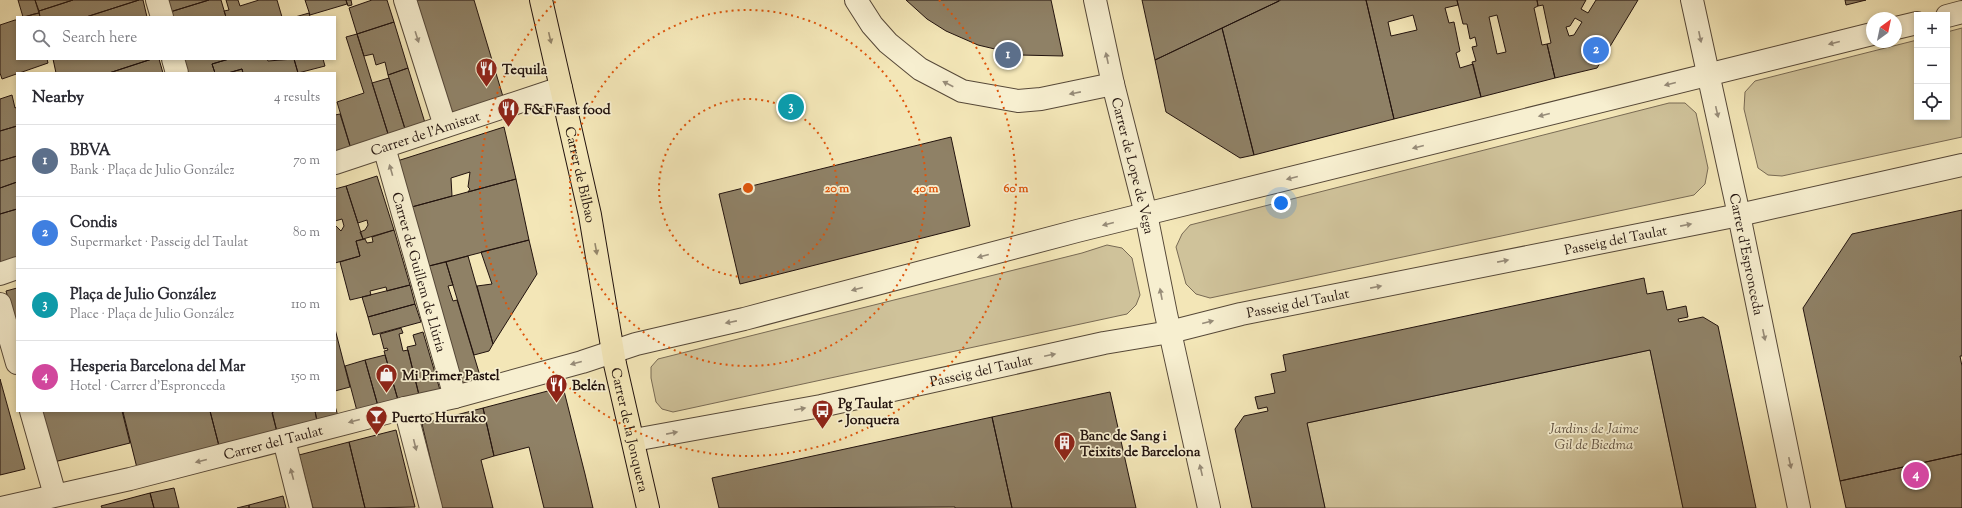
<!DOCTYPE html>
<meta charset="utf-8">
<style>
:root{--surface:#fff;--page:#f7f7f7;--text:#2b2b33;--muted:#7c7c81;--line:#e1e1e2;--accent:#ea580c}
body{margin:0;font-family:"Sorts Mill Goudy",serif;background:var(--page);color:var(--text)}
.controls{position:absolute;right:12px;top:12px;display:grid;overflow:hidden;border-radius:0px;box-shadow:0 2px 6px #0003}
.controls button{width:36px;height:36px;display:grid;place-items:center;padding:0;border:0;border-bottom:1px solid var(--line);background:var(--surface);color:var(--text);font:20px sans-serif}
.compass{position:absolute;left:1866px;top:12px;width:36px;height:36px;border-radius:50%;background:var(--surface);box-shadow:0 2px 6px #0003;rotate:33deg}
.you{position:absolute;left:1281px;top:203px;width:14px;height:14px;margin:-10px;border:3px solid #fff;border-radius:50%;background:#1a73e8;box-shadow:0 0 0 6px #1a73e833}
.badge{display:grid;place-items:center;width:26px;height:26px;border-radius:50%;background:var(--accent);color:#fff;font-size:13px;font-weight:700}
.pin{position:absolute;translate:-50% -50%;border:2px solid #fff;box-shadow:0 1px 4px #0006}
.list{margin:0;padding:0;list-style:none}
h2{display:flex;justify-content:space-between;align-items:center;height:52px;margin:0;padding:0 16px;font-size:17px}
h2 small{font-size:13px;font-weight:400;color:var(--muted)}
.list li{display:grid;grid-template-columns:26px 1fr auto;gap:12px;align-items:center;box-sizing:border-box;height:72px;padding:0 16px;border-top:1px solid var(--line)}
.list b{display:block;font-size:15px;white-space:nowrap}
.list p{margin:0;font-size:13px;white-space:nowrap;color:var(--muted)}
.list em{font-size:13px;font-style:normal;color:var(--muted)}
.icon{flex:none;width:22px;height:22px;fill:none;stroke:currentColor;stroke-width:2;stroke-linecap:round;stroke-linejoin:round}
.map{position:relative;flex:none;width:1962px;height:508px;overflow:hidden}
.search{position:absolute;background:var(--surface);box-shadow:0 2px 6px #0003;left:16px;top:16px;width:320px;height:44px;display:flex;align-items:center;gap:10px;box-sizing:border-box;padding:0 14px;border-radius:0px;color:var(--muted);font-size:15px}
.panel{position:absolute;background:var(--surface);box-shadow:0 2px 6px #0003;left:16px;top:72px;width:320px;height:340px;border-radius:0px}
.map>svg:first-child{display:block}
.green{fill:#cfc29a;stroke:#786a54}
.building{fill:#8f8166;stroke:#22130e;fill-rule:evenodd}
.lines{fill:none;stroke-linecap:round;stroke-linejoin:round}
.minor-casing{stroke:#564838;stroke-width:24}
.major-casing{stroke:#22130e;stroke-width:24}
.minor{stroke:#f7efd0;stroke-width:22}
.major{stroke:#f3e6b7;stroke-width:22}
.oneway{fill:#978c79}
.oneway2{fill:#95876b}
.ring{fill:none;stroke:#de560c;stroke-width:2;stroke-dasharray:2 4}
.labels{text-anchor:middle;stroke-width:3.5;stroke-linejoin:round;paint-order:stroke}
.poi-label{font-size:14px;font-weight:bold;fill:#22130e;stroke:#f7efd0;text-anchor:start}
.street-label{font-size:14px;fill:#22130e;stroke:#f7efd0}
.park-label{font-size:14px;font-style:italic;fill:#5f503f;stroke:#f7efd0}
.centre{fill:#de560c;stroke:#f7efd0;stroke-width:2}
.ring-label{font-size:12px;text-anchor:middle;font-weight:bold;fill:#de560c;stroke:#f7efd0;stroke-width:3.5;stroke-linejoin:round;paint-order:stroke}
</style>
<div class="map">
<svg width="1962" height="508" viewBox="0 0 1962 508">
<rect width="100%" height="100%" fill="#f3e6b7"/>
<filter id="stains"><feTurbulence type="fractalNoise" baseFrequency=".005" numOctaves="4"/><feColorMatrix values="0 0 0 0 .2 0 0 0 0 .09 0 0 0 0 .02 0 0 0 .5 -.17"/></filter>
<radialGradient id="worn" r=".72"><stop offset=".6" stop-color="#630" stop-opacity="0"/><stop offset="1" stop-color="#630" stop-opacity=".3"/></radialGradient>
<path class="green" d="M1962 28V137L1782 176 1768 175 1758 168 1744 109 1745 92 1755 81 1917 40V117H1947V32Z
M1669 103H1685L1696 113 1708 168 1705 184 1694 195 1210 298 1196 294 1186 284 1176 247 1182 234 1190 225Z
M1107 245 1122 248 1132 258 1140 295 1136 305 1127 314 673 412 662 409 656 402 651 378V367L658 359 1082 253Z
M1650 350 1683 508H1325L1307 423Z"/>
<path class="building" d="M18 0H35L39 13 23 17Z
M35 0H73L39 11Z
M73 0H139L86 17H40L39 11Z
M139 0H143L147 17H86Z
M167 0H209L170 12Z
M209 0H221L226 17H171L170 12Z
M226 0H238L240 6 259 0H277L282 17H226L224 11 229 10Z
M305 0H346L347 4 310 15Z
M346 0H351L352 5 348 6Z
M372 0H387L394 22 357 34 349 8Z
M414 0H474L504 100 449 118Z
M906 0H1051L1063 56 1020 55 978 45 946 31 927 19Z
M1142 0H1279V1L1155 60Z
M1366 0H1457L1458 5 1445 8 1449 23 1454 22 1460 51 1456 53 1460 68 1473 64 1481 97 1394 119ZM1413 15 1417 30 1391 36 1388 22Z
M1366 0 1394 119 1254 155 1222 28 1281 0Z
M1457 0H1537L1538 6 1534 8 1542 45 1547 44 1555 78 1481 97 1472 62 1476 61 1472 47 1477 46 1475 37 1470 39 1467 24H1463ZM1497 15 1506 52 1497 54 1489 17Z
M1537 0H1586L1581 9 1588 13 1596 0H1638L1597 68 1555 78 1547 44 1551 43 1543 5 1538 6ZM1575 18 1582 22 1574 35 1569 36 1566 27 1570 26Z
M1845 0H1866L1846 5Z
M39 13 40 17H25L34 14Z
M309 13 310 17H295Z
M15 20H17V59H47L48 63 2 79 0 73V25Z
M394 22 408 68 388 75 385 62 376 65 373 54 364 56 357 34Z
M1222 28 1254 155 1240 158 1166 112 1155 60Z
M357 34 389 137 351 149 337 102 364 93 346 37Z
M53 59H152L109 73H56Z
M152 59H159L163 73H109Z
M183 59H229L212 64 215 73H186Z
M229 59H267L268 61 294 59 298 73H243L242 69 228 73H215L212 64Z
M294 59H323L325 66 298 73Z
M408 68 426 126 406 132 388 75Z
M242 69 243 73H228Z
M389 78 406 132 389 137 372 83Z
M12 95 15 108 17 107V126L0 131V99Z
M340 114 351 149 335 154V115Z
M17 126V156L0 161V131Z
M504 127 516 179 468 192 470 189 468 187 470 172 451 178 452 196 408 208 394 162Z
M951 137 970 226 740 284 719 194Z
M17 156V182L0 188V161Z
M377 176 394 230 363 239 360 232 365 230 368 225 367 220 358 223 346 186Z
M516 179 529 240 425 267 408 208Z
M17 182V209L0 214V188Z
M346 186 363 239 356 241 360 256 335 263V225L341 231 344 226 342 219 335 221V189Z
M17 209V258L0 263V214Z
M1962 210V356H1960L1962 366V454L1840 481 1803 308 1852 234Z
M394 230 410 285 387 291 386 287 370 291 371 295 350 300 340 262 360 256 356 241 365 239 367 243 373 242 372 237Z
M529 240 537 274 493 344 477 286 492 284 481 252Z
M468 256 493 344 489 351 474 355 446 262Z
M446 262 453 285 448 286 453 301 457 300 481 379 460 384 425 267Z
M1644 278 1647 294 1663 291 1667 310 1686 306 1688 317 1678 319 1679 322 1703 317 1718 326 1756 508H1683L1650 350 1307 423 1325 508H1252L1235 429 1244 416 1268 411 1267 407 1258 409 1255 397 1275 393 1271 374 1286 371 1283 355Z
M410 285 415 304 368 317 362 297Z
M17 288V330L6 291Z
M415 304 421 322 373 335 368 317Z
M401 328 403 333 399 334 403 351 408 350 419 395 398 400 384 351 388 350 387 348 384 349 380 334Z
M335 329 350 387 335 391Z
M423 332 440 390 419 395 407 347 416 345 413 335Z
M385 355 398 400 378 406 365 360Z
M365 360 378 406 357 411 345 366Z
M0 379 25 469 0 475Z
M563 387 585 474 593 508H544L529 447 494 456 483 408Z
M1110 392 1136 508H1012L992 417Z
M335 406 338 416 317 421 315 411H335Z
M483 408 494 456 481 460 493 508H442L422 424Z
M37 411H122L130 443 54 462Z
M127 411H210L219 446 137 468 123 412Z
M210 411H272L277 432 219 446Z
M275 411H315L317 421 277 432 272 413Z
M992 417 1012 508H955V507L719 508 712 478Z
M396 430 415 507 365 508 349 442Z
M349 442 365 508H313L299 455Z
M1962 454V508H1846L1840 481Z
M174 488 179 508H154L150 493Z
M150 493 154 508H102L101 506Z
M283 496 286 508H249V505Z
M249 505V508H237Z"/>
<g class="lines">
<defs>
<g id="minor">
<path d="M157 0 162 17"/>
<path d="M405 0 445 126"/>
<path d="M856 0 872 25 888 43 920 69 962 91 1018 101 1041 99 1113 84"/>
<path id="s1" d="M1095 0 1113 84 1146 214 1166 314 1209 508"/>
<path id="s2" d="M1692 0 1739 215 1799 508"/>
<path d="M1947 16 1962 12"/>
<path d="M1896 28 1917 23"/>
<path d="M173 59 177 73"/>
<path id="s3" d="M384 147 455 397"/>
<path id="s4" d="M335 163 561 88"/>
<path d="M0 274 17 268"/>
<path d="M0 304 17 363"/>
<path d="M405 408 431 508"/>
<path d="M31 411 55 495"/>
<path d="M284 440 301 508"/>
<path id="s5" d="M634 440 821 406 1104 343 1170 332 1241 314 1739 215 1962 165"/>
<path id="s6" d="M1 508 130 479 405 408 455 397 582 362 636 344 744 319 1077 231 1872 34"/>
</g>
<g id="major">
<path id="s7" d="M541 0 590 215 615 364 648 508"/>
</g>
</defs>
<use href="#minor" class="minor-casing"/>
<use href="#major" class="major-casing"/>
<use href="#minor" class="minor"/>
<use href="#major" class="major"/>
</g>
<defs><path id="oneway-solid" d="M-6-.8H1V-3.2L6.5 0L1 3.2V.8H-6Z"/></defs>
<g class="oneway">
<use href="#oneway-solid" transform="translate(417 37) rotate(72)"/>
<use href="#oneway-solid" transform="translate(1700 37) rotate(78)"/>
<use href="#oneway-solid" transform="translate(1834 43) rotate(166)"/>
<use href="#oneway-solid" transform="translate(1107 58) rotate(-102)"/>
<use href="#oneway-solid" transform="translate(948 84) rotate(-153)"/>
<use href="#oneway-solid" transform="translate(1670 84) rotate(166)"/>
<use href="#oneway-solid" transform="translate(1075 93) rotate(169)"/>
<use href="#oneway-solid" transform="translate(1717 112) rotate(77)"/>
<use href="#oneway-solid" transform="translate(1544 115) rotate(166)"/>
<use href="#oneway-solid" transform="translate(1418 147) rotate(166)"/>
<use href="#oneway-solid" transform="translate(391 170) rotate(-106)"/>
<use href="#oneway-solid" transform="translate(1292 178) rotate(166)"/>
<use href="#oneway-solid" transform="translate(1108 224) rotate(166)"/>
<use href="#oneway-solid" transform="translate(1686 225) rotate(-11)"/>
<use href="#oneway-solid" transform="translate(983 256) rotate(165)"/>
<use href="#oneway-solid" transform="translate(1503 261) rotate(-11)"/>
<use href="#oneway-solid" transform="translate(1376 287) rotate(-11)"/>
<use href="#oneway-solid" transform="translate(857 289) rotate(165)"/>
<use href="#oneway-solid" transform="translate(1161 294) rotate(-101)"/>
<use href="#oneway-solid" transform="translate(731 322) rotate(169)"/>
<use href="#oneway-solid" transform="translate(1208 322) rotate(-14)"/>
<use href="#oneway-solid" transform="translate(1764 335) rotate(78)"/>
<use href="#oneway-solid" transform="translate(1050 355) rotate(-12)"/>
<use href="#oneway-solid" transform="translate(576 363) rotate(165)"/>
<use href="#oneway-solid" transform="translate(800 409) rotate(-10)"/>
<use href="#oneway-solid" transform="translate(354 421) rotate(165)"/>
<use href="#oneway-solid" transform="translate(672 433) rotate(-11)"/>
<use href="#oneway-solid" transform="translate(415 445) rotate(76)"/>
<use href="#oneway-solid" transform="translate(201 461) rotate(166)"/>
<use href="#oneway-solid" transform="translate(1790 463) rotate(78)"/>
<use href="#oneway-solid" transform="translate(1201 470) rotate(-103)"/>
<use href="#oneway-solid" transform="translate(292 474) rotate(-105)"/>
</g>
<g class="oneway2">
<use href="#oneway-solid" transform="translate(550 38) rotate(77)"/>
<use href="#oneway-solid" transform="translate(596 249) rotate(80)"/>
</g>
<g class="ring">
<circle cx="748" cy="188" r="89"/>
<circle cx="748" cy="188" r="178"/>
<path d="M939 0A268 268 0 1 1 557 0"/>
</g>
<defs>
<symbol id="restaurant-pin" viewBox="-11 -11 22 30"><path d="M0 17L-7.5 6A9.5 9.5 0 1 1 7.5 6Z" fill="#8f2418" stroke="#f7efd0"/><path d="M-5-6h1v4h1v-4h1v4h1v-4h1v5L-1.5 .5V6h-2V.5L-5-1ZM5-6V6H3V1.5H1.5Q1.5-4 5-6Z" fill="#fff"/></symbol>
<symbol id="shop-pin" viewBox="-11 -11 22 30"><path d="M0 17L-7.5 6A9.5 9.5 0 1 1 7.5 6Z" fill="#8f2418" stroke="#f7efd0"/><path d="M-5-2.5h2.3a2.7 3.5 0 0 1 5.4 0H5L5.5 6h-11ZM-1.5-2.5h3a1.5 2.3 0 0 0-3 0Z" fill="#fff"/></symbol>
<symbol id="bus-pin" viewBox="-11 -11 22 30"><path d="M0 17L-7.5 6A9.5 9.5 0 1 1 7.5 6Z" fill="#8f2418" stroke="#f7efd0"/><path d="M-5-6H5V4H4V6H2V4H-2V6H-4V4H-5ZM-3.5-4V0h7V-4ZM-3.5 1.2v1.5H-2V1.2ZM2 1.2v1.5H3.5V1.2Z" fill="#fff"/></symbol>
<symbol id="bar-pin" viewBox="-11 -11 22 30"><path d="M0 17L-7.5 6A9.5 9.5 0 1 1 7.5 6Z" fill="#8f2418" stroke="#f7efd0"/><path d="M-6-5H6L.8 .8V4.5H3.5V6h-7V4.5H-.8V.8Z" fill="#fff"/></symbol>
<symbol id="building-pin" viewBox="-11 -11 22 30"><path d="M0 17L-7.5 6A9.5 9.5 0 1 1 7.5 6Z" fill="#8f2418" stroke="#f7efd0"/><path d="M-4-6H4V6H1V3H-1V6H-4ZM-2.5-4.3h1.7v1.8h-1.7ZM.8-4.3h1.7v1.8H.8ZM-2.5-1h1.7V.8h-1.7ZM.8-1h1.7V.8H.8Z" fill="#fff"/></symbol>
</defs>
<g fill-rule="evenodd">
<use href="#restaurant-pin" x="474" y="56" width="25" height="34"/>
<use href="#restaurant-pin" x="496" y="96" width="25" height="34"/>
<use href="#shop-pin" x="374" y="362" width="25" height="34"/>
<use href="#restaurant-pin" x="544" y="372" width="25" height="34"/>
<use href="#bus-pin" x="810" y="398" width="25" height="34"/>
<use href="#bar-pin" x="364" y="404" width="25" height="34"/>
<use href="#building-pin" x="1052" y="430" width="25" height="34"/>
</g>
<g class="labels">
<g class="poi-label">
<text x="502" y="74">Tequila</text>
<text x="524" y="114">F&amp;F Fast food</text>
<text x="402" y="380">Mi Primer Pastel</text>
<text x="572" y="390">Belén</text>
<text x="838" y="408">Pg Taulat<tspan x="838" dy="16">- Jonquera</tspan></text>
<text x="392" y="422">Puerto Hurrako</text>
<text x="1080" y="440">Banc de Sang i<tspan x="1080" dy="16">Teixits de Barcelona</tspan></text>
</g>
<g class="street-label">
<text dy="5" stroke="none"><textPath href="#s4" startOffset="95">Carrer de l'Amistat</textPath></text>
<text dy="5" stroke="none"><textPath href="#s1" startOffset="170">Carrer de Lope de Vega</textPath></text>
<text dy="5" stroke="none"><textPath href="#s7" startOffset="179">Carrer de Bilbao</textPath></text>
<text dy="5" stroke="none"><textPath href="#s5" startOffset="1002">Passeig del Taulat</textPath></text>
<text dy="5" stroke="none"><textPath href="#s2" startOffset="260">Carrer d'Espronceda</textPath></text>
<text dy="5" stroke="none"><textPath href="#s3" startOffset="130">Carrer de Guillem de Llúria</textPath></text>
<text dy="5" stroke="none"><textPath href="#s5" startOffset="678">Passeig del Taulat</textPath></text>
<text dy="5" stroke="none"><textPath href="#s5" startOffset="354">Passeig del Taulat</textPath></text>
<text dy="5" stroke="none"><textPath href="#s7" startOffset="439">Carrer de la Jonquera</textPath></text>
<text dy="5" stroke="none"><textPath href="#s6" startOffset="280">Carrer del Taulat</textPath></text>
</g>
<g class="park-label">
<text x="1594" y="433">Jardins de Jaime<tspan x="1594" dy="16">Gil de Biedma</tspan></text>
</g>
</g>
<circle cx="748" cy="188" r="6" class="centre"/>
<g class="ring-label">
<text x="837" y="192">20 m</text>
<text x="926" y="192">40 m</text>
<text x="1016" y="192">60 m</text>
</g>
<rect width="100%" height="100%" filter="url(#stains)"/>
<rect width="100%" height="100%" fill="url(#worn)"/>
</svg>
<div class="controls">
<button>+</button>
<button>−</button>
<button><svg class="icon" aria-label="locate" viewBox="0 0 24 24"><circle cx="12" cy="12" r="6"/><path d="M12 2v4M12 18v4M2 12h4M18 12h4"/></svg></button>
</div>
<svg class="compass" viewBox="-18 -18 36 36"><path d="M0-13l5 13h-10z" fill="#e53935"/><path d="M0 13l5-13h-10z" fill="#7c7c81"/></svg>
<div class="you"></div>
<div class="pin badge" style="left:1008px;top:55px;background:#5c6f8a">1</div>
<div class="pin badge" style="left:1596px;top:50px;background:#3f7fe0">2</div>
<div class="pin badge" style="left:791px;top:107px;background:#0f9aa8">3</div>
<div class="pin badge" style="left:1916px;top:475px;background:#d1479c">4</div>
<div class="search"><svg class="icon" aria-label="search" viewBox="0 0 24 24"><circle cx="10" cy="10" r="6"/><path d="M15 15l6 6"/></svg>Search here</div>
<section class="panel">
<h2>Nearby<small>4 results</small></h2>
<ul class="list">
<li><span class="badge" style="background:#5c6f8a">1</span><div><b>BBVA</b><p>Bank · Plaça de Julio González</p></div><em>70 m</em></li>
<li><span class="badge" style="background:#3f7fe0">2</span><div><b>Condis</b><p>Supermarket · Passeig del Taulat</p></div><em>80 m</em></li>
<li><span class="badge" style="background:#0f9aa8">3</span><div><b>Plaça de Julio González</b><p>Place · Plaça de Julio González</p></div><em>110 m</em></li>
<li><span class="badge" style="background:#d1479c">4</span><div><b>Hesperia Barcelona del Mar</b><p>Hotel · Carrer d'Espronceda</p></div><em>150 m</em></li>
</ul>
</section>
</div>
